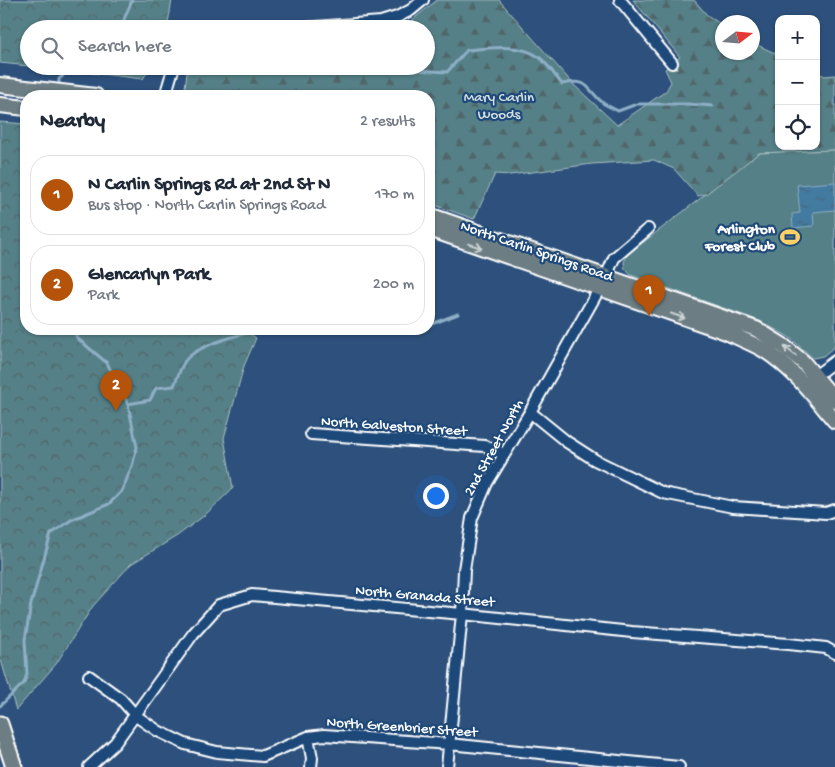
<!DOCTYPE html>
<meta charset="utf-8">
<style>
:root{--surface:#fff;--page:#f6f6f7;--text:#1f2937;--muted:#747a83;--line:#e0e1e3;--accent:#b45309}
body{margin:0;font-family:"Gochi Hand",sans-serif;background:var(--page);color:var(--text)}
.controls{position:absolute;right:15px;top:15px;display:grid;overflow:hidden;border-radius:10px;box-shadow:0 1px 4px #0004}
.controls button{width:45px;height:45px;display:grid;place-items:center;padding:0;border:0;border-bottom:1px solid var(--line);background:var(--surface);color:var(--text);font:25px sans-serif}
.compass{position:absolute;left:715px;top:15px;width:45px;height:45px;border-radius:50%;background:var(--surface);box-shadow:0 1px 4px #0004;rotate:74deg}
.you{position:absolute;left:435px;top:495px;width:18px;height:18px;margin:-12px;border:4px solid #fff;border-radius:50%;background:#1a73e8;box-shadow:0 0 0 8px #1a73e833}
.badge{display:grid;place-items:center;width:32px;height:32px;border-radius:50%;background:var(--accent);color:#fff;font-size:16px;font-weight:700}
.pin{position:absolute;translate:-50% -41px;filter:drop-shadow(0 1px 2px #0008)}
.pin::after{content:'';position:absolute;top:26px;width:18px;height:15px;background:inherit;clip-path:polygon(0 0,100% 0,50% 100%)}
.list{margin:0;padding:0;list-style:none}
h2{display:flex;justify-content:space-between;align-items:center;height:65px;margin:0;padding:0 20px;font-size:21px}
h2 small{font-size:16px;font-weight:400;color:var(--muted)}
.list li{display:grid;grid-template-columns:32px 1fr auto;gap:15px;align-items:center;box-sizing:border-box;height:80px;margin:0 10px 10px;padding:0 10px;border:1px solid var(--line);border-radius:20px}
.list b{display:block;font-size:19px;white-space:nowrap}
.list p{margin:0;font-size:16px;white-space:nowrap;color:var(--muted)}
.list em{font-size:16px;font-style:normal;color:var(--muted)}
.icon{flex:none;width:28px;height:28px;fill:none;stroke:currentColor;stroke-width:2;stroke-linecap:round;stroke-linejoin:round}
.map{position:relative;flex:none;width:835px;height:767px;overflow:hidden}
.search{position:absolute;background:var(--surface);box-shadow:0 1px 4px #0004;left:20px;top:20px;width:415px;height:55px;display:flex;align-items:center;gap:12px;box-sizing:border-box;padding:0 18px;border-radius:28px;color:var(--muted);font-size:19px}
.panel{position:absolute;background:var(--surface);box-shadow:0 1px 4px #0004;left:20px;top:90px;width:415px;height:245px;border-radius:20px}
.map>svg:first-child{display:block}
.forest{fill:url(#forest-firs);stroke:#aac0c3}
.park{fill:url(#park-crowns);stroke:#aac0c3}
.pitch{fill:#558087;stroke:#aac0c3}
.water{fill:url(#water-ripples);stroke:#8eafc6}
.lines{fill:none;stroke-linecap:round;stroke-linejoin:round}
.stream{stroke:#8eafc6;stroke-width:3}
.minor-casing{stroke:#fff;stroke-width:14}
.major-casing{stroke:#fff;stroke-width:18}
.highway-casing{stroke:#fff;stroke-width:19}
.minor{stroke:#1f4a7a;stroke-width:10}
.major{stroke:#6c7e84;stroke-width:14}
.highway{stroke:#6c7e84;stroke-width:15}
.oneway{stroke:#ccd2d4}
.labels{text-anchor:middle;stroke-width:4.5;stroke-linejoin:round;paint-order:stroke}
.park-label{font-size:15px;fill:#d4dfe1;stroke:#1f4a7a}
.poi-label{font-size:15px;font-weight:bold;fill:#fff;stroke:#1f4a7a;text-anchor:end}
.street-label{font-size:15px;fill:#fff;stroke:#1f4a7a}
</style>
<div class="map">
<svg width="835" height="767" viewBox="0 0 835 767">
<defs>
<pattern id="forest-firs" width="22" height="20" patternUnits="userSpaceOnUse" patternTransform="scale(1.25)"><rect width="22" height="20" fill="#558087"/><path d="M5 1l3.5 6h-7zM16 11l3.5 6h-7z" fill="#50666a"/></pattern>
<pattern id="park-crowns" width="20" height="18" patternUnits="userSpaceOnUse" patternTransform="scale(1.25)"><rect width="20" height="18" fill="#558087"/><path d="M2 6a3 3 0 1 1 6 0M12 15a3 3 0 1 1 6 0" fill="none" stroke="#50666a"/></pattern>
<pattern id="water-ripples" width="26" height="14" patternUnits="userSpaceOnUse" patternTransform="scale(1.25)"><rect width="26" height="14" fill="#437aa0"/><path d="M2 4q2-2 4 0t4 0M15 11q2-2 4 0t4 0" fill="none" stroke="#486376"/></pattern>
</defs>
<rect width="100%" height="100%" fill="#2d517c"/>
<filter id="ink" filterUnits="userSpaceOnUse"><feTurbulence type="fractalNoise" baseFrequency=".02" numOctaves="2"/><feDisplacementMap in="SourceGraphic" scale="10" xChannelSelector="R" yChannelSelector="G"/><feConvolveMatrix kernelMatrix="1 2 1 2 8 2 1 2 1" color-interpolation-filters="sRGB"/></filter>
<g filter="url(#ink)">
<path class="forest" d="M437 0H499L574 85 617 125 666 91 671 82 665 69 680 57 633 0H694L707 15 722 25V52H752L753 43 779 55V146H816V72L825 76 835 75V150L759 153 721 190 698 196 674 169 654 160 592 164 510 175 495 174 474 219 429 203V96H189L185 87 188 66H426V29H390L405 26Z"/>
<path class="park" d="M0 0H172L167 29H29V66L0 63Z
M34 66H151L143 79Z
M0 122 26 124V329H243L256 338 244 366 224 438 233 488 205 515 177 536 131 564 93 606 56 664 16 710 0 657Z"/>
<path class="pitch" d="M835 150V346L823 356 813 358 789 337 760 321 631 275 625 269 624 262 627 255 759 153Z"/>
<path class="water" d="M835 182V210L813 212 814 226 793 228 792 214 800 213 797 185Z"/>
<g class="lines">
<path class="stream" d="M120 29 132 0
M60 66 62 77
M189 66 199 70 226 67 274 68 332 73 363 72 385 68 447 72 467 50C489 48 520 43 539 57 548 64 555 76 562 84 590 78 585 88 603 103 607 106 613 108 618 111L637 104H688L713 106
M59 87V79L73 66
M429 325 458 314
M396 329 411 332 419 329
M128 404 150 400 156 388 174 386C177 378 180 369 185 361 197 344 250 331 270 329
M0 706 24 683 27 674 25 640 31 604 51 534 71 520 109 504 122 491 132 466 137 447 128 404 107 363 77 338 74 329"/>
<defs>
<path id="minor" d="M620 0 672 63
M289 29 381 22 397 17 411 10 423 0
M165 96 174 66
M811 379 835 361
M530 412 567 442 595 460 663 493 733 507 826 513 835 510
M311 434 485 446 504 454
M89 676 121 699 136 716 158 731 185 744 217 752 263 756 308 737 324 735 449 744 679 767
M308 737 312 758 311 767
M89 767 115 743 193 634 219 605 252 595 462 614 632 632 789 644 826 648 835 653
M447 767 462 614 464 570 472 518 487 483 530 412 606 277 614 258 648 229"/>
<path id="major" d="M0 85 96 96
M0 105 26 108
M429 215 756 329 782 345 803 362 835 400
M429 229 726 332C739 338 752 343 764 350 793 368 814 396 835 421"/>
<path id="highway" d="M0 724 14 767"/>
</defs>
<use href="#minor" class="minor-casing"/>
<use href="#major" class="major-casing"/>
<use href="#highway" class="highway-casing"/>
<use href="#minor" class="minor"/>
<use href="#major" class="major"/>
<use href="#highway" class="highway"/>
</g>
<defs><path id="oneway-shaft" d="M-6 0H5M1.5-3L5.5 0L1.5 3" fill="none" stroke-width="1.6" stroke-linecap="round" stroke-linejoin="round" transform="scale(1.25)"/></defs>
<g class="oneway">
<use href="#oneway-shaft" transform="translate(475 246) rotate(20)"/>
<use href="#oneway-shaft" transform="translate(678 316) rotate(19)"/>
<use href="#oneway-shaft" transform="translate(790 351) rotate(-141)"/>
</g>
</g>
<defs>
<symbol id="stadium-bare" viewBox="-9 -9 18 18"><path d="M0-5a6.5 5 0 1 0 0 10a6.5 5 0 1 0 0-10ZM-3.5-1.8h7v3.6h-7Z" fill="#ffd166" stroke="#1f4a7a" stroke-width="2.5" paint-order="stroke"/></symbol>
</defs>
<g fill-rule="evenodd">
<use href="#stadium-bare" x="776" y="223" width="28" height="28"/>
</g>
<g class="labels">
<g class="park-label">
<text x="499" y="101">Mary Carlin<tspan x="499" dy="17">Woods</tspan></text>
</g>
<g class="poi-label">
<text x="775" y="233">Arlington<tspan x="775" dy="17">Forest Club</tspan></text>
</g>
<g class="street-label">
<text transform="translate(537 250) rotate(19)" y="5">North Carlin Springs Road</text>
<text transform="translate(394 425) rotate(4)" y="5">North Galveston Street</text>
<text transform="translate(493 447) rotate(-61)" y="5">2nd Street North</text>
<text transform="translate(425 595) rotate(5)" y="5">North Granada Street</text>
<text transform="translate(402 726) rotate(4)" y="5">North Greenbrier Street</text>
</g>
</g>
</svg>
<div class="controls">
<button>+</button>
<button>−</button>
<button><svg class="icon" aria-label="locate" viewBox="0 0 24 24"><circle cx="12" cy="12" r="6"/><path d="M12 2v4M12 18v4M2 12h4M18 12h4"/></svg></button>
</div>
<svg class="compass" viewBox="-18 -18 36 36"><path d="M0-13l5 13h-10z" fill="#e53935"/><path d="M0 13l5-13h-10z" fill="#747a83"/></svg>
<div class="you"></div>
<div class="pin badge" style="left:649px;top:316px">1</div>
<div class="pin badge" style="left:116px;top:411px">2</div>
<div class="search"><svg class="icon" aria-label="search" viewBox="0 0 24 24"><circle cx="10" cy="10" r="6"/><path d="M15 15l6 6"/></svg>Search here</div>
<section class="panel">
<h2>Nearby<small>2 results</small></h2>
<ul class="list">
<li><span class="badge">1</span><div><b>N Carlin Springs Rd at 2nd St N</b><p>Bus stop · North Carlin Springs Road</p></div><em>170 m</em></li>
<li><span class="badge">2</span><div><b>Glencarlyn Park</b><p>Park</p></div><em>200 m</em></li>
</ul>
</section>
</div>
